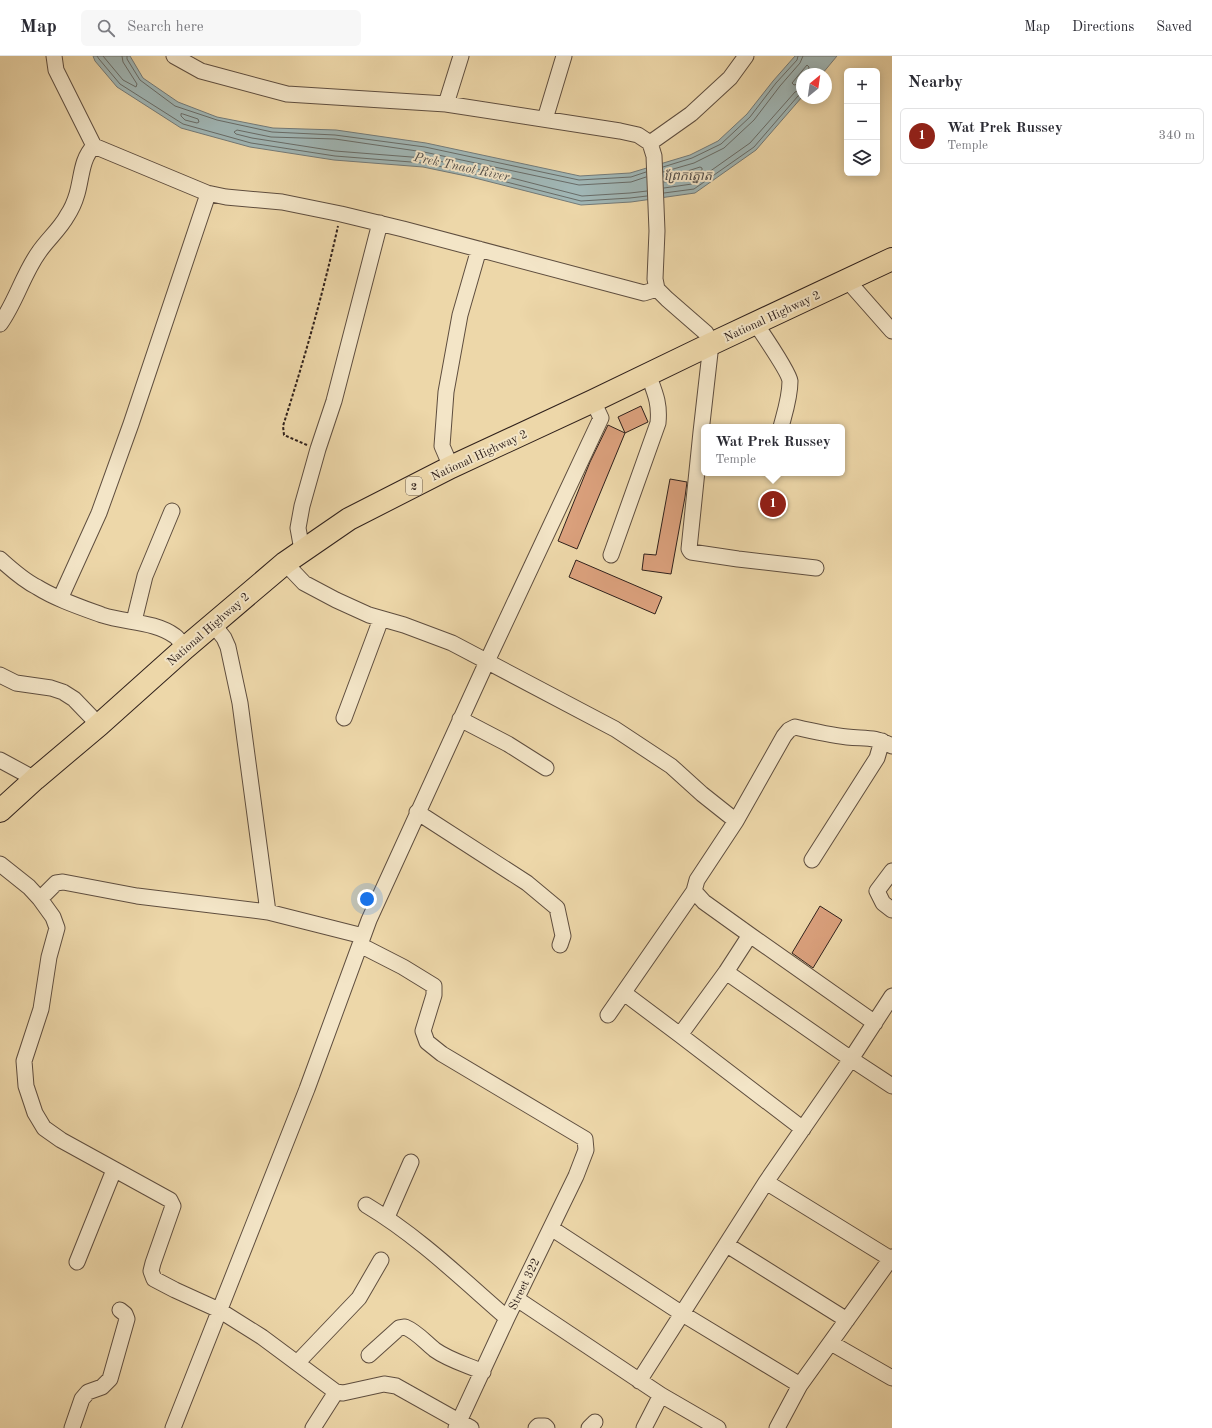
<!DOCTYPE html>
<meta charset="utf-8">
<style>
:root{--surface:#fff;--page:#f7f7f7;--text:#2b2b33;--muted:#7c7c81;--line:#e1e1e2;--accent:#8f2418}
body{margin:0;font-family:"Old Standard TT","Noto Sans Khmer",serif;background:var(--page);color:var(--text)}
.controls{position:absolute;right:12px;top:12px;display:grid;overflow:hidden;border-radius:6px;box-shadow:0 2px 10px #0003}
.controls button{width:36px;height:36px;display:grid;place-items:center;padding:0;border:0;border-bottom:1px solid var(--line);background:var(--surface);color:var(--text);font:20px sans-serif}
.compass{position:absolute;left:796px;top:12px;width:36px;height:36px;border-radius:50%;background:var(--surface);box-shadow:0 2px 10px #0003;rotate:29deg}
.you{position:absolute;left:367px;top:843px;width:14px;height:14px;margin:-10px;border:3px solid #fff;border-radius:50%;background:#1a73e8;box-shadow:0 0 0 6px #1a73e833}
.badge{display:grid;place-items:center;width:26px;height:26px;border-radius:50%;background:var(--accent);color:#fff;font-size:13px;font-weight:700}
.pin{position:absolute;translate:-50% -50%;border:2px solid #fff;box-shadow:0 1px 4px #0006}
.popup{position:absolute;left:701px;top:368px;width:144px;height:52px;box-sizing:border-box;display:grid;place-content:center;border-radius:6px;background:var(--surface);filter:drop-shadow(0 1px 3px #0005);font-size:13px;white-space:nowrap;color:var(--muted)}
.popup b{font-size:15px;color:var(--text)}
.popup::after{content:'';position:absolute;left:50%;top:100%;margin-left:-8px;border:8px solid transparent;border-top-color:var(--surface)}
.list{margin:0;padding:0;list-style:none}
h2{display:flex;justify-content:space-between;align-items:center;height:52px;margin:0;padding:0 16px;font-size:17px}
h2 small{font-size:13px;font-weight:400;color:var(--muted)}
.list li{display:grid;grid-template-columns:26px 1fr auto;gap:12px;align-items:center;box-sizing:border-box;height:56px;margin:0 8px 8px;padding:0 8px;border:1px solid var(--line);border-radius:6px}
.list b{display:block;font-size:15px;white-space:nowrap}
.list p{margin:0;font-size:13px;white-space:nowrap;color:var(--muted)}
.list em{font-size:13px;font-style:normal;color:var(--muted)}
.icon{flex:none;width:22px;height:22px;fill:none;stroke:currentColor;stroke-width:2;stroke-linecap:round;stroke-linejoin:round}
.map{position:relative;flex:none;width:892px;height:1372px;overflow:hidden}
header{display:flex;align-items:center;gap:24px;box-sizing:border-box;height:56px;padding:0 20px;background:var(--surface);border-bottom:1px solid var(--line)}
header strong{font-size:19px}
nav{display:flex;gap:22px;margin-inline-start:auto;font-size:14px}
.search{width:280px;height:36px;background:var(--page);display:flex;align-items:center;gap:10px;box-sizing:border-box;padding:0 14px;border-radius:6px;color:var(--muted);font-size:15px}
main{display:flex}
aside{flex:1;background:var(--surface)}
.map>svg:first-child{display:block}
.water{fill:#a0b6b5;stroke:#737a78}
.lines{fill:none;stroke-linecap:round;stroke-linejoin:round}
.shore{stroke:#686c68;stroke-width:1}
.building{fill:#daa07c;stroke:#30211c}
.minor-casing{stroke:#5f4e3f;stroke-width:17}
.highway-casing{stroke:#30211c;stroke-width:24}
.path{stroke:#30211c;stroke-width:2;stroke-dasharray:3 2;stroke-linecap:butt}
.minor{stroke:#f3e5c7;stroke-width:15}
.highway{stroke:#edd7a9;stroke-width:22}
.labels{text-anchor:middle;stroke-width:4;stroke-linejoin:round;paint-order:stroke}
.shield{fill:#f3e5c7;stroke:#6a5c4f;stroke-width:1}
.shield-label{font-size:11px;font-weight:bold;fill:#30211c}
.street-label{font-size:12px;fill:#30211c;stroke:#f3e5c7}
.water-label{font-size:13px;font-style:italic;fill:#524e4a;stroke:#f3e5c7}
</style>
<header>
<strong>Map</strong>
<div class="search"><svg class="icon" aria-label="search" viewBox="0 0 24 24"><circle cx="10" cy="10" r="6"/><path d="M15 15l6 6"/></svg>Search here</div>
<nav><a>Map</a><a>Directions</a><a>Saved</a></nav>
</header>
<main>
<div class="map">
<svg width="892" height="1372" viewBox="0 0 892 1372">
<rect width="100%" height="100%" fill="#edd7a9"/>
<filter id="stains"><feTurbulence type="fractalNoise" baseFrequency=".005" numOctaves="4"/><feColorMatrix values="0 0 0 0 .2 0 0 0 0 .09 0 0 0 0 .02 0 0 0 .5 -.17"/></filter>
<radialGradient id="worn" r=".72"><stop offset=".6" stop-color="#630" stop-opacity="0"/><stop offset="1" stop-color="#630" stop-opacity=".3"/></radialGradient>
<path class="water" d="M93 0H130L143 22 178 46 217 61 273 72 336 74 426 87 580 120 630 117 690 99 718 85 747 58 773 25 795 0H837L822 18H802V41L756 94 695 137 631 146 581 149 471 121 423 111 334 104 250 91 181 72 117 31 95 5Z"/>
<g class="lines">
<path class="shore" d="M97 0 99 3 120 28 183 68 251 87 335 100 424 107 471 117 581 145 630 142 647 140
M103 0 123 24 136 31 137 28 123 6 122 0
M127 0V3L140 24 175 50 217 64 272 76 335 79 425 91 579 124 631 121 646 116
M802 27 794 29 792 27 807 9 809 11 808 18
M183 58 198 63 199 66 197 67 185 64 181 60V58Z
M663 111 692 102 721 88 750 61 776 27 797 4 798 0
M663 116 694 107 724 92 754 64 780 30 800 7 803 0
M646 121 631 126 579 129 424 96 335 83 271 81 237 74 234 76 236 78 252 82 335 95 424 102 473 112 582 140 630 137 647 135
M663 123 700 111 702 112V114L689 123 664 126
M664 132 692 128 750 87 795 36 802 33
M664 137 694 133 754 91 798 40 802 38"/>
</g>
<path class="building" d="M641 350 648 366 625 377 618 361Z
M608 369 625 377 577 493 558 485 590 406Z
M670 423 687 426 685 441 671 518 642 514 644 498 656 499Z
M576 504 662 541 655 558 569 521Z
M820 850 842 864 813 912 792 897Z"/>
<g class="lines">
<defs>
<path id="minor" d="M54 0 56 14 94 90 207 137 226 141 282 146 341 158 403 173 644 237 657 233
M174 0 201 15 287 38 446 48 620 75 638 79 650 87
M746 0 730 22 691 58 650 87 654 100 657 175 655 223 657 233 667 243 706 277 711 288 701 376 689 493 691 496 738 503 816 512
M446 48 461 0
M545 63 564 0
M847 224 892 275
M0 268C16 246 23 218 39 196 47 184 60 173 67 160 71 154 75 145 77 138 82 121 81 103 94 90
M756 268C762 277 789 316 790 325 790 341 785 356 781 371
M451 411 442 390 446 336 460 259 479 193
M302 494 298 472 302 450 318 393 334 345 380 167
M611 499 658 367C660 347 655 337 648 318
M0 503C11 513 23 524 37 531 56 543 80 551 102 559 126 567 154 565 175 580 179 583 182 588 185 592
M285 507 304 527 336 544 369 559 404 569 452 587 615 673 671 710 702 738 736 765
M60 543 99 457 131 368 206 144 207 137
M134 565 145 520 172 455
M213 568 224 582 228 591 240 647 268 856
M0 619 16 627 51 632 63 636 74 643 99 669
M344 662 381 563
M460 663 508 688 546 712
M0 704 35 723
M417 756 527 827 557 852 563 880 560 889
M812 804 877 702 882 685
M0 808 29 831 40 843 53 861 57 872 49 901 41 953 24 1005 26 1030 35 1057 44 1072 61 1084 170 1144 173 1150 153 1207 151 1215 154 1223 175 1234 219 1254 262 1281 336 1336 343 1337 384 1328 396 1330 471 1372
M892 815 877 835 883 847 892 854
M694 835 704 846 750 879 875 967
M45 838 56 827 63 826 137 840 268 856 363 880
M360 889 403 911 434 930V939L423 975 427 986 442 998 585 1083 586 1094 576 1120 507 1262 456 1372
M726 916 851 1003 892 1030
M624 937 680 979 803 1073
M608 959 694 835 697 824 736 765 784 680 789 674 795 671C812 675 829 679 847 681 866 683 874 680 892 690
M680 979 726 916 750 879
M766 1126 891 1203
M366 1149C418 1180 462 1223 507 1262
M387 1161 411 1106
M551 1172 681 1257 800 1329
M727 1189 847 1264
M77 1206 114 1114
M517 1243 661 1339 718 1372
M831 1287 892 1322
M369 1299 399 1272 405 1271C417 1276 425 1286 435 1294 449 1304 467 1309 483 1316
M297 1307 359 1242 381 1204
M639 1325 766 1126 851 1003 892 940
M72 1372 82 1343 88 1336 102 1331 110 1323 127 1263 125 1258 120 1254
M173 1372 307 1033 369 864 490 599 601 362 593 345
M313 1372 336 1336
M536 1372 538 1370H545L547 1372
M589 1372 595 1366
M644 1372 661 1339
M777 1372 800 1329 892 1201"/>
<path id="highway" d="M0 755 35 723 99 669 185 592 285 507 349 463 451 411 593 345 711 288 892 203"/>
</defs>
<use href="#minor" class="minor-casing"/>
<use href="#highway" class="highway-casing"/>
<path class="path" d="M307 389 284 379 283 370C304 304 323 238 338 170"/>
<use href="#minor" class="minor"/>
<use href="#highway" class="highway"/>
</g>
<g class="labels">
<rect class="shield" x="406" y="421" width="16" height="18" rx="3"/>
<g class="shield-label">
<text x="414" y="434">2</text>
</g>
<g class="street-label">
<text transform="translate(772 260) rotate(-25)" y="4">National Highway 2</text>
<text transform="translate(479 399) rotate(-25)" y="4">National Highway 2</text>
<text transform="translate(208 573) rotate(-41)" y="4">National Highway 2</text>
<text transform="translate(524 1228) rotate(-64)" y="4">Street 322</text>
</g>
<g class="water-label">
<text transform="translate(462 110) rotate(12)" y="5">Prek Tnaot River</text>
<text x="688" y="124">ព្រែកត្នោត</text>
</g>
</g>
<rect width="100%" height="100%" filter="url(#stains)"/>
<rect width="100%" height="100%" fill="url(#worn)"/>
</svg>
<div class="controls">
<button>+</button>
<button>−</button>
<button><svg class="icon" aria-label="layers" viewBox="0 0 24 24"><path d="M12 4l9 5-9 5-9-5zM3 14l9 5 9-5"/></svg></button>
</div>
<svg class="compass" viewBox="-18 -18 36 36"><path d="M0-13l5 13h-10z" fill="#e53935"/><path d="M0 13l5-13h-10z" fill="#7c7c81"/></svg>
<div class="you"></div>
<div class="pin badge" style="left:773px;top:448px">1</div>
<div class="popup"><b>Wat Prek Russey</b>Temple</div>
</div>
<aside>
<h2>Nearby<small></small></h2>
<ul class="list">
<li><span class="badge">1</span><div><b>Wat Prek Russey</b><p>Temple</p></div><em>340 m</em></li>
</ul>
</aside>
</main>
